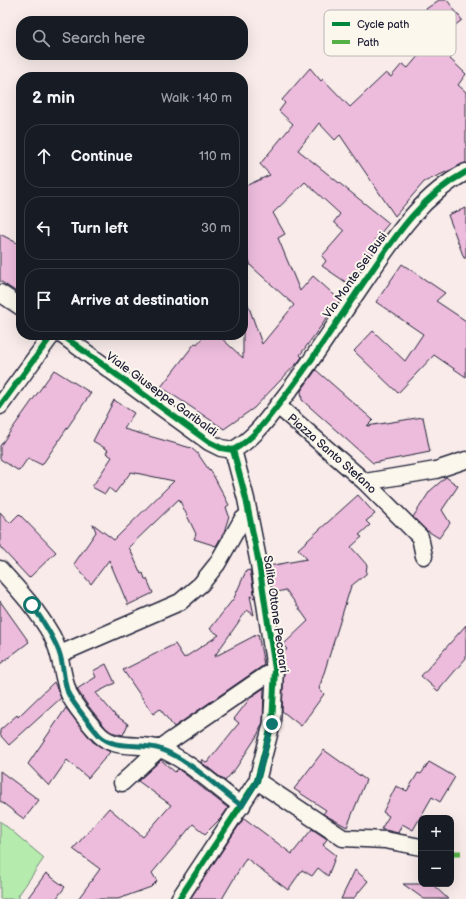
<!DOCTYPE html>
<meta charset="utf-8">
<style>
:root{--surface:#171b24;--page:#20242c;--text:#f1f3f6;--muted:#9ea1a6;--line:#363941}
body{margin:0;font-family:"Balsamiq Sans",sans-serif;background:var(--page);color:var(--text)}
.controls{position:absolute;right:12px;bottom:12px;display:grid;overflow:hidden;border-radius:8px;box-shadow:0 4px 16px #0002}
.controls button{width:36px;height:36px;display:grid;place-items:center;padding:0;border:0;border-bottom:1px solid var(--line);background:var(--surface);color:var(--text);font:20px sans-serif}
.stop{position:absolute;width:12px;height:12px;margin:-9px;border:3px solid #0f766e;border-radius:50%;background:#fff}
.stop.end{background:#0f766e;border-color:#fff;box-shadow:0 1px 4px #0008}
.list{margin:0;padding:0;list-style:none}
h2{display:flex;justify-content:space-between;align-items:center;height:52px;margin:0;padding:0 16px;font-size:17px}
h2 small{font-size:13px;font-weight:400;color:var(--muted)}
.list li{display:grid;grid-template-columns:26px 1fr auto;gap:12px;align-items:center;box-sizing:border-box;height:64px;margin:0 8px 8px;padding:0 8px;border:1px solid var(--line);border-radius:16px}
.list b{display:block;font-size:15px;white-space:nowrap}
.list em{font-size:13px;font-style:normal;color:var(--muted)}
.icon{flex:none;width:22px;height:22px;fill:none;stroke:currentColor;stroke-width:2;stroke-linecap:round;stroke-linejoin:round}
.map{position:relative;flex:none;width:466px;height:899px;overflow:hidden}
.search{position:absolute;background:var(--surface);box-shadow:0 4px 16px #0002;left:16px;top:16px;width:232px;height:44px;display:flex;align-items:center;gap:10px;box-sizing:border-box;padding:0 14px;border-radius:16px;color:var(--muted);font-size:15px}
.panel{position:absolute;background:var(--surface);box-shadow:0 4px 16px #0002;left:16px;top:72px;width:232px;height:268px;border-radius:16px}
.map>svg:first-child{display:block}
.green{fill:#b5ebad;stroke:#6c8674}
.building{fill:#edbcdc;stroke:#22223b}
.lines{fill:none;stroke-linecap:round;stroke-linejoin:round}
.street-casing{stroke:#22223b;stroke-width:19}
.street{stroke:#fbf7ec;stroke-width:16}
.quiet{stroke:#55b146;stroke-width:5;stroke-dasharray:10 5;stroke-linecap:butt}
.cycleway-casing{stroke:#fbf7ec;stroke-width:8}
.cycleway{stroke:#00873e;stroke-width:6}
.route{stroke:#0f766e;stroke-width:5}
.labels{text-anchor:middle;stroke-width:4;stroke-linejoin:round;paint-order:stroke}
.street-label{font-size:12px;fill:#22223b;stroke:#fbf7ec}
.key{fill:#fbf7ec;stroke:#bab7b7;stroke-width:1}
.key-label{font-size:11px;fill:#22223b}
</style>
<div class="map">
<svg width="466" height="899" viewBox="0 0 466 899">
<rect width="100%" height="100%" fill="#f8ebe9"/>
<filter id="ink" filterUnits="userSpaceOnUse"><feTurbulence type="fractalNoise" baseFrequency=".025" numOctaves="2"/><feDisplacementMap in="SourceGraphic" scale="8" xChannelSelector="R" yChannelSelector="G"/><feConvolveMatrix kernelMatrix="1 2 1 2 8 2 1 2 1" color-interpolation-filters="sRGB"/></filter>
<g filter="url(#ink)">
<path class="green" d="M0 821 44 858 18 896 21 899H0Z"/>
<path class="building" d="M439 0H447L462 20 441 36 423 11Z
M431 41 466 74 458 85 466 92V163L424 182 395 216 340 135 335 140 319 123 298 150 389 223 375 240 378 243 350 285 322 266 326 261 322 256 344 231 334 222 340 214 305 182 273 213 285 234 278 238 300 291 313 276 340 300 300 355 302 357 299 361 254 408 224 429 161 387 195 343 197 344 205 335H218L243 358V296H245L262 344 294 305 251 266 243 242V187L270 175 260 164 293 124 279 111 285 103 282 100 310 68 321 81 323 79 350 107 386 73 391 77 402 64 408 68Z
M466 208V258H464L448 215Z
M0 234 21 245V295L0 281Z
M402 264 445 293 436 301 466 321V377L434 355 398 393 354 351 373 331 405 361 423 334 376 302Z
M54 370 91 393 42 465 28 458 19 471 0 459V446Z
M316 370 373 420 367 426 423 417 430 452 373 463 302 400 301 391Z
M114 400 134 413 124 429 191 448 198 454 209 470 210 469 229 505 226 507 229 516 224 532 216 546 194 539 196 534 179 499 129 547 141 574 143 573 145 579H147L153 593 128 605 109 560 91 584 74 564 96 532 93 524 114 540 174 481 131 472 115 493 109 488 105 494 92 487 112 457 106 453 108 450 93 441Z
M446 477 458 486 442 510 450 523 439 538 426 530 413 517 430 491Z
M358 495 375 514 366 521 370 525 359 535 362 537 351 547 367 565 366 574 351 586 319 689 324 694 301 726 282 711 284 670 282 655 287 649 283 645 308 621 286 590 273 593 269 566 307 559 298 549Z
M0 512 10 523 19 514 56 552 29 578 0 547Z
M250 570 255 598 250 596 254 615 247 610 214 657 258 634 264 665 174 727 160 709 153 714 123 670 175 644 184 658 219 635 210 629 234 598 246 571Z
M0 601 29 642 0 664Z
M466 625V658L438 691 421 676Z
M106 664 115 683 96 693 115 715 128 724 123 735 111 732 106 728 86 703 77 689 96 677 93 671Z
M54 682 61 698 9 745 0 735V730L17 715 18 717Z
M264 688 263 722 257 736 236 768 225 781 201 762 202 759 207 763 239 723 234 719 251 697Z
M66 708 93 742 110 752 88 778 67 760 49 786 28 764Z
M324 750 366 780 347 827 323 814 326 810 294 789Z
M161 760 175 772 178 769 186 775 228 808 221 818 205 834 193 824 152 873 157 881 151 887 118 899H78L100 869 73 849 109 808 143 837 171 805 138 781Z
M429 762 455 777 440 802 432 797 413 830 402 824 398 833 381 829 389 816 383 812 396 786 407 791 418 773 421 774Z
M0 771 39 800 24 819 0 801Z
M244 818 292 854 312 829 327 839 323 845 336 855 328 876 318 868 312 876 302 870 288 890 246 858 222 899H190Z
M355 870 368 881 353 899H341Z
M46 873 65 887 56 899H27Z
M403 884H432L448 899H424Z"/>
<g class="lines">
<defs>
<g id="street">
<path d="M0 293 21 307"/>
<path d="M62 335 209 442 221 448 233 450"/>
<path d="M0 406 52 335"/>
<path id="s1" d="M278 406 365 482 420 537 424 556"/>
<path d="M233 450C255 438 269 417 285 396 314 359 339 318 366 279 394 238 421 196 466 172"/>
<path d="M365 482 436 470 466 460"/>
<path d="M0 569C19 590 38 611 52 636 62 654 61 675 69 694 72 703 93 728 100 735 116 751 142 742 160 749 187 759 218 789 242 806"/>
<path d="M60 654 180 602 201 584 217 564 242 520 249 514"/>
<path d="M257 781 343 838 385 840 421 847"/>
<path d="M122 783 160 748 275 669"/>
<path d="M179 899 257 781 272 723 275 669 259 564 246 499 233 450"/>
</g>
</defs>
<use href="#street" class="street-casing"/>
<use href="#street" class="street"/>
<path class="quiet" d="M451 853H466"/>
<defs>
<path id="cycleway" d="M62 335 209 442 221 448 233 450
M0 406 52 335
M233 450C255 438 269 417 285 396 314 359 339 318 366 279 394 238 421 196 466 172
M179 899 257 781 272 723 275 669 259 564 246 499 233 450"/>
</defs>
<use href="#cycleway" class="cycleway-casing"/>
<use href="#cycleway" class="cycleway"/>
</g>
</g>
<g class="lines" filter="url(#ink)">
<path class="route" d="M32 605C42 620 53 635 59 652 64 665 63 680 68 693 72 702 92 727 99 735 115 751 141 742 160 749 187 758 219 789 242 806L257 781 272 724"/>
</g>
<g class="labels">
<g class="street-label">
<text transform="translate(355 275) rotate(-55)" y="4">Via Monte Sei Busi</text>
<text transform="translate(162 394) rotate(36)" y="4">Viale Giuseppe Garibaldi</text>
<text dy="4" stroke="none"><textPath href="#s1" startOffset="72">Piazza Santo Stefano</textPath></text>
<text transform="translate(276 614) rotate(82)" y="4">Salita Ottone Pecorari</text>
</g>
</g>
<rect x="324" y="10" width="132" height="46" rx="6" class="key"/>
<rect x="332" y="22" width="18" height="4" fill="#00873e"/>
<rect x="332" y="40" width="18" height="4" fill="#55b146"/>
<g class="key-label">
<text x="357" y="28">Cycle path</text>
<text x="357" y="46">Path</text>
</g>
</svg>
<div class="controls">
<button>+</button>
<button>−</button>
</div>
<div class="stop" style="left:32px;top:605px"></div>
<div class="stop end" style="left:272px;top:724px"></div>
<div class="search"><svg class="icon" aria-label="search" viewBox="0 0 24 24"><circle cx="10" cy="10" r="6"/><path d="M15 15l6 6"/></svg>Search here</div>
<section class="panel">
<h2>2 min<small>Walk · 140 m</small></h2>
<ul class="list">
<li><svg class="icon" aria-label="ahead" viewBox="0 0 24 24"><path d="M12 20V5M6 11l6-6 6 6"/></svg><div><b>Continue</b></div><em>110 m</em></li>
<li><svg class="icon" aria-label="left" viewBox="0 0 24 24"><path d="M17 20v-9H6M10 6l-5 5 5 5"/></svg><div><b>Turn left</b></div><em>30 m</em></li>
<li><svg class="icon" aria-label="arrive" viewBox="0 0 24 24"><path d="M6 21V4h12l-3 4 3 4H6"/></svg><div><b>Arrive at destination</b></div></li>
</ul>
</section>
</div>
